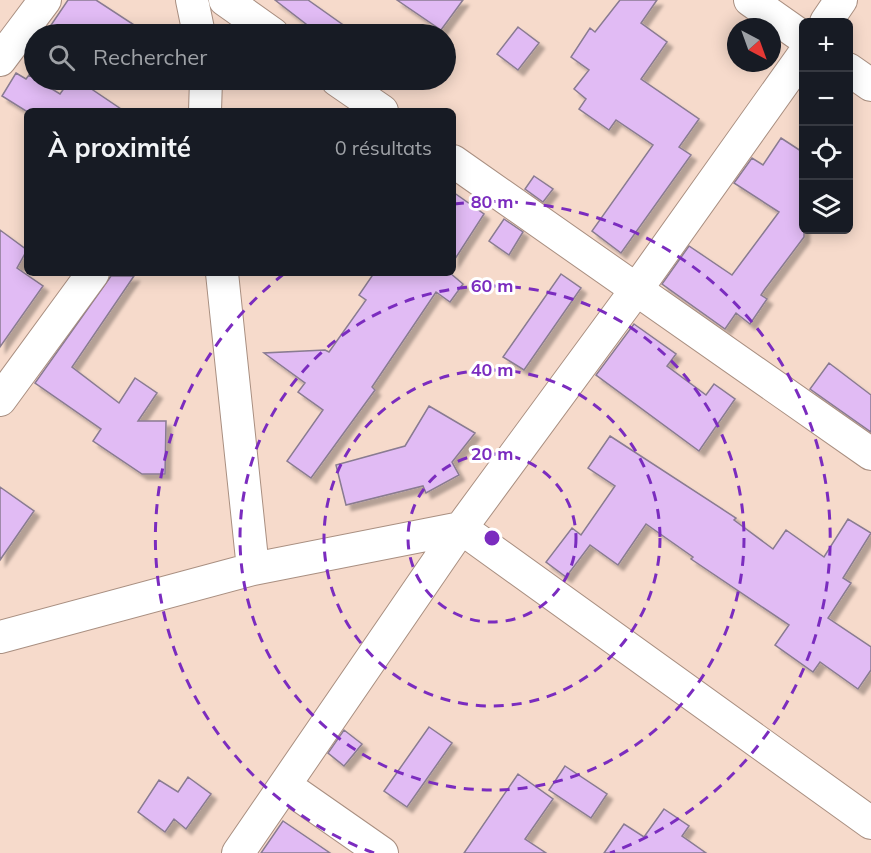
<!DOCTYPE html>
<html lang="fr">
<meta charset="utf-8">
<style>
:root{--surface:#171b24;--page:#20242c;--text:#f1f3f6;--muted:#9ea1a6;--line:#363941}
body{margin:0;font-family:Mulish,sans-serif;background:var(--page);color:var(--text)}
.controls{position:absolute;right:18px;top:18px;display:grid;overflow:hidden;border-radius:9px;box-shadow:0 3px 15px #0003}
.controls button{width:54px;height:54px;display:grid;place-items:center;padding:0;border:0;border-bottom:2px solid var(--line);background:var(--surface);color:var(--text);font:30px sans-serif}
.compass{position:absolute;left:727px;top:18px;width:54px;height:54px;border-radius:50%;background:var(--surface);box-shadow:0 3px 15px #0003;rotate:139deg}
.list{margin:0;padding:0;list-style:none}
h2{display:flex;justify-content:space-between;align-items:center;height:78px;margin:0;padding:0 24px;font-size:26px}
h2 small{font-size:20px;font-weight:400;color:var(--muted)}
.icon{flex:none;width:33px;height:33px;fill:none;stroke:currentColor;stroke-width:2;stroke-linecap:round;stroke-linejoin:round}
.map{position:relative;flex:none;width:871px;height:853px;overflow:hidden}
.search{position:absolute;background:var(--surface);box-shadow:0 3px 15px #0003;left:24px;top:24px;width:432px;height:66px;display:flex;align-items:center;gap:15px;box-sizing:border-box;padding:0 21px;border-radius:33px;color:var(--muted);font-size:22px}
.panel{position:absolute;background:var(--surface);box-shadow:0 3px 15px #0003;left:24px;top:108px;width:432px;height:168px;border-radius:9px}
.map>svg:first-child{display:block}
.building{fill:#e1bbf4;stroke:#897b91;stroke-width:1.5;filter:url(#shadow)}
.lines{fill:none;stroke-linecap:round;stroke-linejoin:round}
.minor-casing{stroke:#a98f81;stroke-width:34}
.minor{stroke:#fff;stroke-width:32}
.ring{fill:none;stroke:#7b2cbf;stroke-width:3;stroke-dasharray:10 8}
.centre{fill:#7b2cbf;stroke:#fff;stroke-width:3}
.ring-label{font-size:18px;text-anchor:middle;font-weight:bold;fill:#7b2cbf;stroke:#fff;stroke-width:6;stroke-linejoin:round;paint-order:stroke}
</style>
<div class="map">
<svg width="871" height="853" viewBox="0 0 871 853">
<defs>
<filter id="shadow"><feDropShadow dx="5.5" dy="5.5" stdDeviation="1.5" flood-color="#0004"/></filter>
</defs>
<rect width="100%" height="100%" fill="#f6dacb"/>
<path class="building" d="M68 0H96L148 34H45Z
M275 0H308L356 34H319Z
M397 0H463L441 30Z
M620 0H657L641 23 667 42 641 79 699 119 679 147 691 155 621 253 592 231 653 145 616 120 609 130 579 109 586 99 574 89 589 70 571 57 590 28 595 32Z
M518 27 539 43 518 70 497 54Z
M16 73 26 79 29 75 60 94 70 80H78L124 111H26L2 96Z
M781 138 804 153V237L765 289 761 295 767 299 750 324 736 313 725 329 662 284 689 246 732 275 779 212 734 183 752 158 763 165Z
M534 176 553 189 543 202 525 189Z
M453 192 484 214 453 262Z
M504 219 523 232 509 255 489 241Z
M0 230 27 250 17 268 43 286 0 347Z
M374 273H450L463 284 450 302 436 292 372 387 375 390 311 478 287 461 323 410 298 392 305 383 264 353 325 350 329 352 366 300 359 295Z
M561 274 581 288 524 370 503 357Z
M111 276H134L72 367 119 403 135 378 157 393 138 421H166L165 474H142L93 441 101 429 35 383Z
M634 324 676 354 667 366 706 395 714 384 735 399 699 451 596 375Z
M829 363 871 395V432L810 389Z
M429 406 475 433 452 462 459 475 426 493 423 486 346 505 336 465 405 446Z
M610 436 736 518 734 520 773 549 786 530 824 557 848 519 871 533 843 578 851 583 828 618 871 647V670L858 689 820 662 813 672 775 645 789 625 691 559 693 557 646 524 618 565 590 545 566 577 546 562 572 528 581 535 615 486 588 468Z
M0 487 34 511 0 560Z
M429 727 452 743 407 807 384 791Z
M344 730 362 744 344 766 328 753Z
M565 766 607 794 591 818 549 790Z
M518 774 553 799 525 839 546 853H464Z
M188 777 211 794 186 829 174 819 165 832 138 812 159 780 178 792Z
M664 809 689 826 682 836 706 853H604L624 824 644 837Z
M283 821 330 853H261Z"/>
<g class="lines">
<defs>
<path id="minor" d="M192 0 199 34
M225 0 273 34
M750 0 804 38
M826 22 841 0
M0 60 45 0
M848 69 871 85
M337 80 382 111
M205 111 206 80
M453 161 871 454
M222 273 253 569
M0 400 93 273
M0 637 253 569 461 528 871 823
M286 786 382 853
M238 853 461 528 636 290 804 54"/>
</defs>
<use href="#minor" class="minor-casing"/>
<use href="#minor" class="minor"/>
</g>
<g class="ring">
<circle cx="492" cy="538" r="84"/>
<circle cx="492" cy="538" r="168"/>
<circle cx="492" cy="538" r="252"/>
<path d="M374 853A336 336 0 0 1 285 273M454 204A336 336 0 0 1 610 853"/>
</g>
<circle cx="492" cy="538" r="9" class="centre"/>
<g class="ring-label">
<text x="492" y="208">80 m</text>
<text x="492" y="292">60 m</text>
<text x="492" y="376">40 m</text>
<text x="492" y="460">20 m</text>
</g>
</svg>
<div class="controls">
<button>+</button>
<button>−</button>
<button><svg class="icon" aria-label="locate" viewBox="0 0 24 24"><circle cx="12" cy="12" r="6"/><path d="M12 2v4M12 18v4M2 12h4M18 12h4"/></svg></button>
<button><svg class="icon" aria-label="layers" viewBox="0 0 24 24"><path d="M12 4l9 5-9 5-9-5zM3 14l9 5 9-5"/></svg></button>
</div>
<svg class="compass" viewBox="-18 -18 36 36"><path d="M0-13l5 13h-10z" fill="#e53935"/><path d="M0 13l5-13h-10z" fill="#9ea1a6"/></svg>
<div class="search"><svg class="icon" aria-label="search" viewBox="0 0 24 24"><circle cx="10" cy="10" r="6"/><path d="M15 15l6 6"/></svg>Rechercher</div>
<section class="panel">
<h2>À proximité<small>0 résultats</small></h2>
<ul class="list">
</ul>
</section>
</div>
